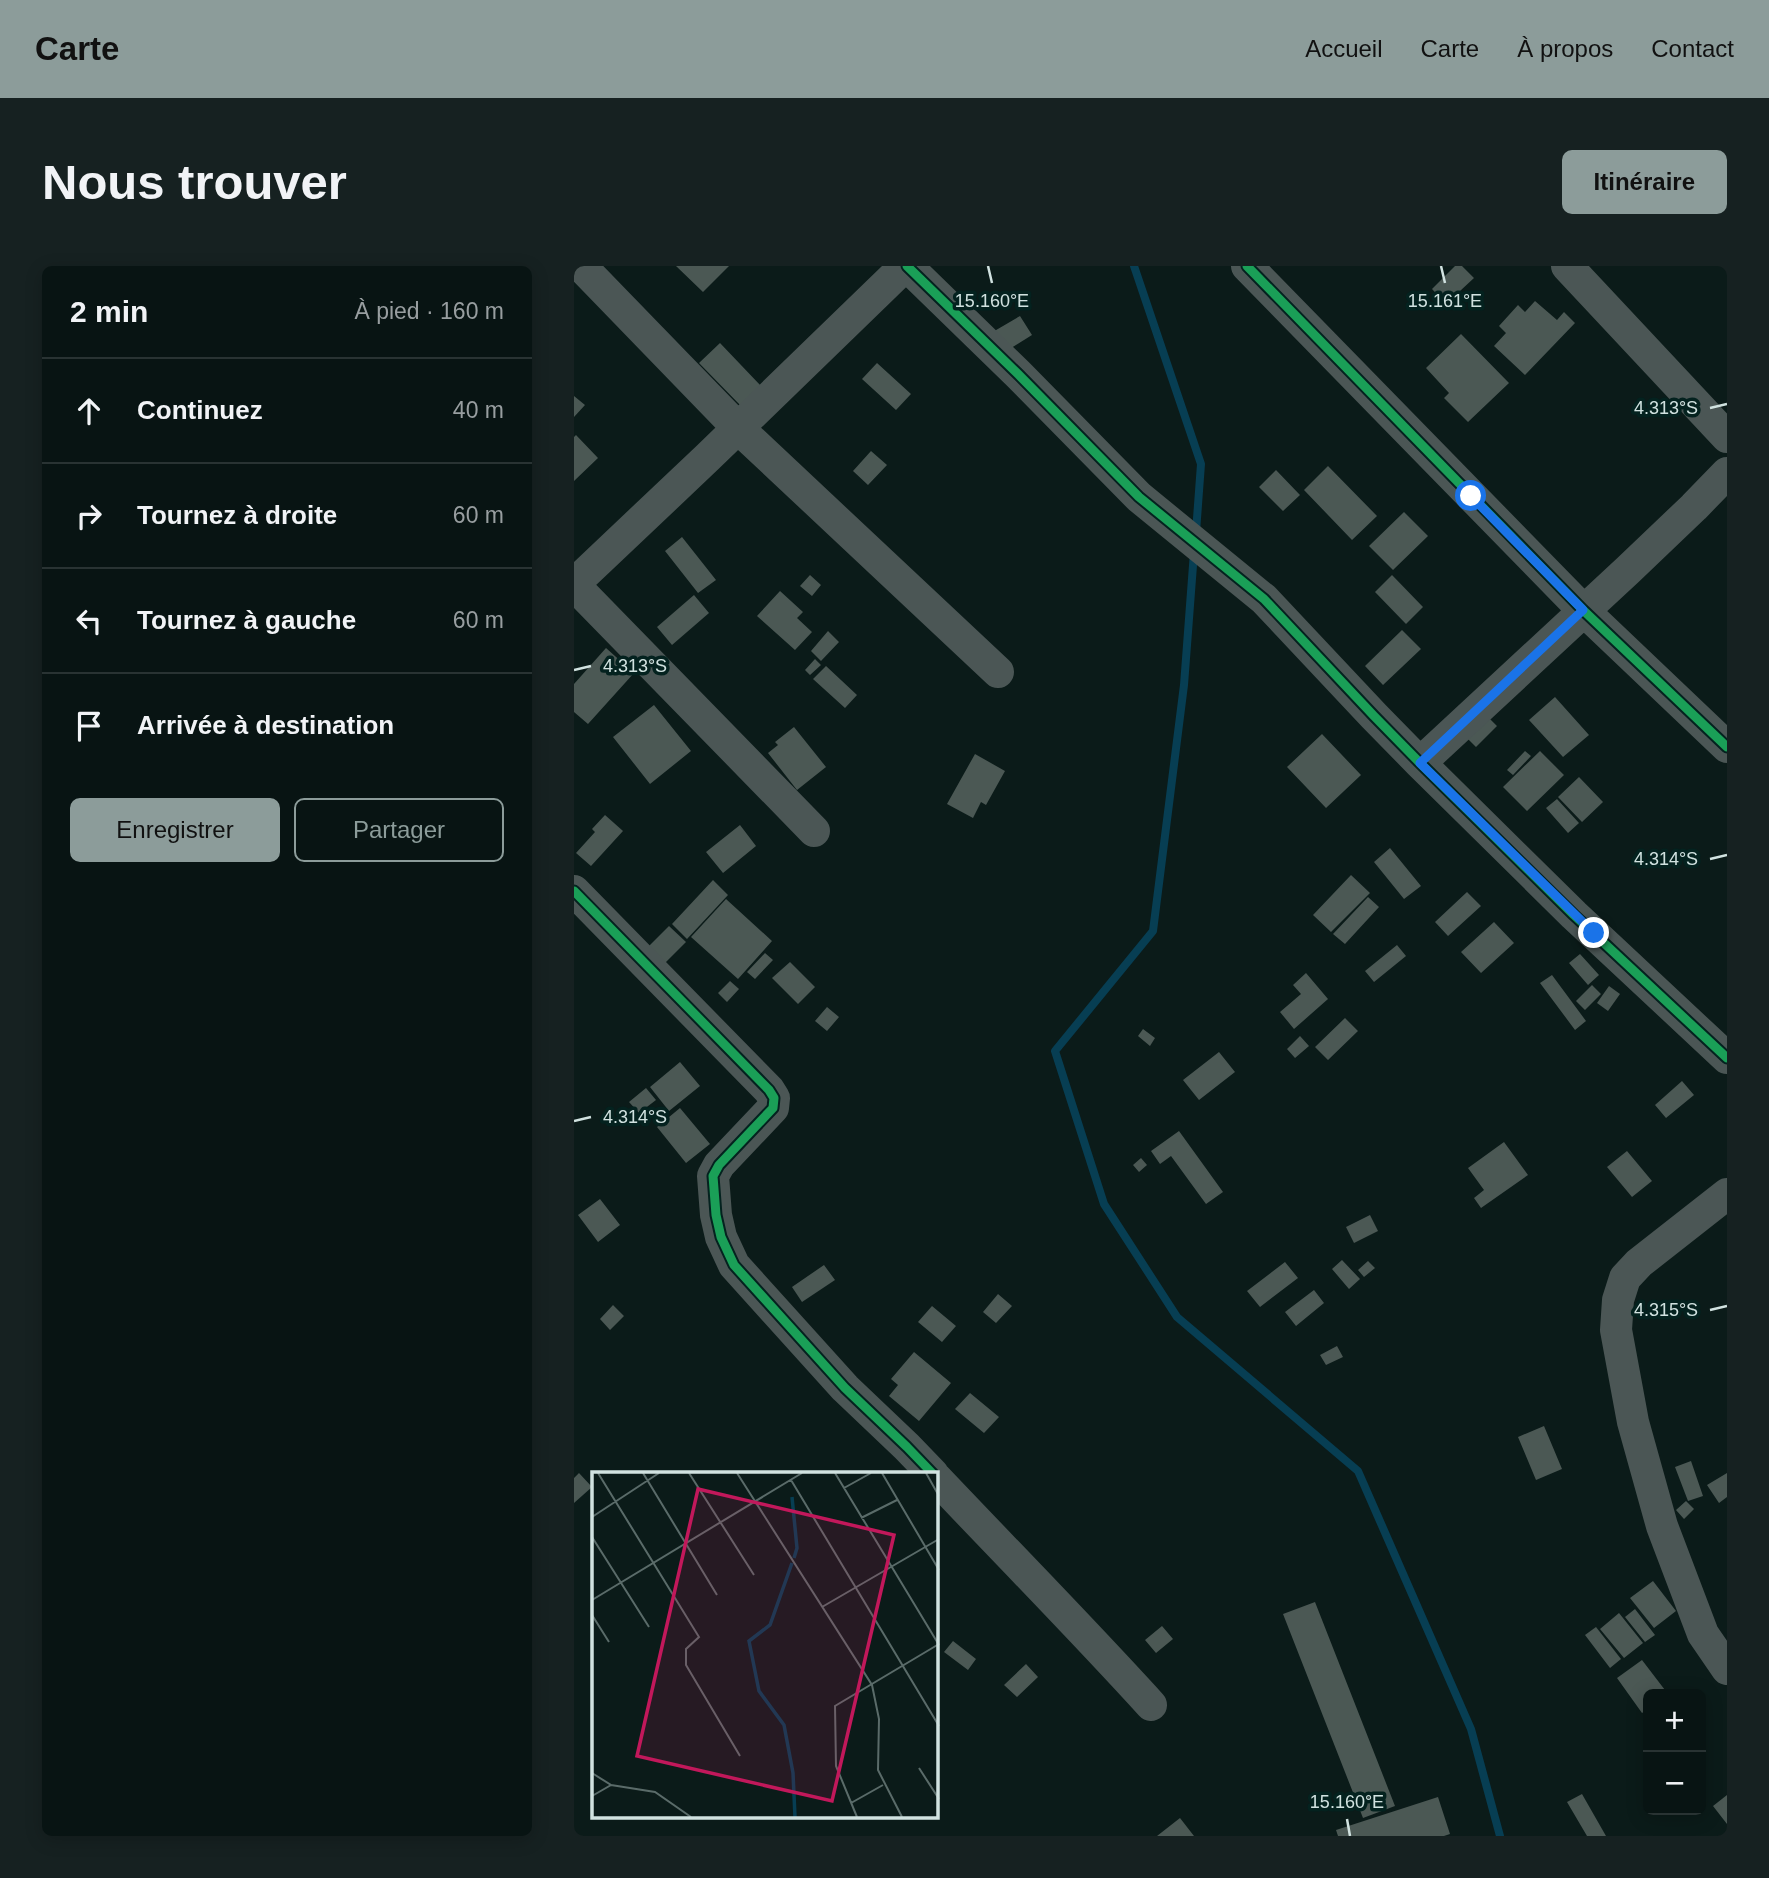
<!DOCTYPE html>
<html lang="fr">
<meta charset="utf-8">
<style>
:root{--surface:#081413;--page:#162121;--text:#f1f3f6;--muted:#989ea0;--line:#293333;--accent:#8c9c9a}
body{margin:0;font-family:Arial,sans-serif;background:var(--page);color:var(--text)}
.controls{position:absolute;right:21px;bottom:21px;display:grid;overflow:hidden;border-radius:10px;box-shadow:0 4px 18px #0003}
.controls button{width:63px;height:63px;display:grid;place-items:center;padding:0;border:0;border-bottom:2px solid var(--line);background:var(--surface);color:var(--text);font:35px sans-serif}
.stop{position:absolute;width:21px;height:21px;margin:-16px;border:5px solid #1a73e8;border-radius:50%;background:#fff}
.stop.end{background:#1a73e8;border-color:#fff;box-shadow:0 2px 7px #0008}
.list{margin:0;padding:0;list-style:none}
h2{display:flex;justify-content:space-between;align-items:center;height:91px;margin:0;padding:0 28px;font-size:30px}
h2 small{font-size:23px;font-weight:400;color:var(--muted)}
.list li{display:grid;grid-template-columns:46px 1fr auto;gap:21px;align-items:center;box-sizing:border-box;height:105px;padding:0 28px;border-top:2px solid var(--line)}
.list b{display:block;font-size:26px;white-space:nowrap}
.list em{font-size:23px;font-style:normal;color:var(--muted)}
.actions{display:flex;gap:14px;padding:21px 28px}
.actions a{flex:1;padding:16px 0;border:2px solid var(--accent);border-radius:10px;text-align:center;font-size:24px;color:var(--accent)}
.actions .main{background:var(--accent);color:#111}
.icon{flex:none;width:38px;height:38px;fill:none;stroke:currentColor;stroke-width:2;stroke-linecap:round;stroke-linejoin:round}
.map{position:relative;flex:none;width:1153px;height:1570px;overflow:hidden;border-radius:10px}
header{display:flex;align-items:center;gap:42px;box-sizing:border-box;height:98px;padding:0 35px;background:var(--accent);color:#111}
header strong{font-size:33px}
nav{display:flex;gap:38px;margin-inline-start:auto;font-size:24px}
.intro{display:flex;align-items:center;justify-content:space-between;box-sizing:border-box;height:168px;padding:0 42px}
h1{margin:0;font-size:49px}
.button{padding:18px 32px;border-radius:10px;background:var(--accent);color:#111;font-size:24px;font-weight:700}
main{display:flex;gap:42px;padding:0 42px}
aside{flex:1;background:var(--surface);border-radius:10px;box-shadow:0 4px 18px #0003}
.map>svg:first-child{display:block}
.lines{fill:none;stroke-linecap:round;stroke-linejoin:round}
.stream{stroke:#073e53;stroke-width:8}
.building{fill:#4b5854}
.street{stroke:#4b5655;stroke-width:32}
.cycleway-casing{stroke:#04221f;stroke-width:13}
.cycleway{stroke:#1a9f57;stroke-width:9}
.route{stroke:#1a73e8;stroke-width:9}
.ticks{fill:none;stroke:#d1e2e0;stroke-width:2.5}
.inset-river{fill:none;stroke:#073e53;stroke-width:3.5}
.inset-road{fill:none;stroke:#5a6b69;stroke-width:2}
.view{fill:#c2185b;fill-opacity:0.15;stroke:#c2185b;stroke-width:3.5}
.inset-edge{fill:none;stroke:#d1e2e0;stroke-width:3.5}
.ticks-label{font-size:18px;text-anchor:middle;fill:#d1e2e0;stroke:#04221f;stroke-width:7;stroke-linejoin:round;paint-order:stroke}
</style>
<header>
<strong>Carte</strong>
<nav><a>Accueil</a><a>Carte</a><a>À propos</a><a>Contact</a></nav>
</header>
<div class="intro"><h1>Nous trouver</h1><a class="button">Itinéraire</a></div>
<main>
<aside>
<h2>2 min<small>À pied · 160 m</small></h2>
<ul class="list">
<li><svg class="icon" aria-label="ahead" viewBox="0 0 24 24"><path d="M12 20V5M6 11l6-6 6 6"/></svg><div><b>Continuez</b></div><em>40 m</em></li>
<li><svg class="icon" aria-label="right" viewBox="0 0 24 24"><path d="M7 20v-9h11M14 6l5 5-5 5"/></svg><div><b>Tournez à droite</b></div><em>60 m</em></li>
<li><svg class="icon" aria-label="left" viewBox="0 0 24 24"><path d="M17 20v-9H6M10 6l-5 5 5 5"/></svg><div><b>Tournez à gauche</b></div><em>60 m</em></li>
<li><svg class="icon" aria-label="arrive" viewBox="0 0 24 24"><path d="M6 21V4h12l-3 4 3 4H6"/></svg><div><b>Arrivée à destination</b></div></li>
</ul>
<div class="actions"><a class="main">Enregistrer</a><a>Partager</a></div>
</aside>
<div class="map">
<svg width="1153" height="1570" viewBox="0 0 1153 1570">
<rect width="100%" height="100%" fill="#0b1b19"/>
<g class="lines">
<path class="stream" d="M560 0 627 198 622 266
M620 286 610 419 579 665 481 785 530 938 603 1051 784 1205 897 1463 926 1570"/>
</g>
<path class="building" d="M102 0H155L129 26Z
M881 0H888L900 12 872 38 858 23Z
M961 35 983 54 990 46 1001 57 951 109 920 80 932 67 925 60 944 39 951 46Z
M446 50 458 69 429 87 417 67Z
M887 68 935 117 894 156 870 132 875 127 852 102Z
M146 77 187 120 167 140 125 97Z
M303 97 337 128 322 144 288 113Z
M0 130 11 139 0 151Z
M2 169 24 192 0 215V171Z
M297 185 313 199 294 219 279 205Z
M754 200 803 250 778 274 730 224Z
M702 204 726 229 709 245 685 221Z
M830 246 854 270 819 304 795 280Z
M108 271 142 314 124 327 91 285Z
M236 309 247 319 238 330 226 320Z
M818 309 849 341 832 358 801 326Z
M206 325 229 346 223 352 238 366 221 384 183 350Z
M120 329 135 347 98 379 83 361Z
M828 364 847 383 809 419 791 400Z
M254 365 265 376 247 395 237 385Z
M32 382 60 407 14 458 0 446V418Z
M241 393 247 399 236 409 231 404Z
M252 400 283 429 271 442 239 413Z
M981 431 1015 469 989 491 955 454Z
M80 439 117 485 76 518 39 471Z
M912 449 923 460 902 481 891 470Z
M220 461 252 501 223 524 194 487 204 479 201 476Z
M748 468 787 509 752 542 713 501Z
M951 485 957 490 939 509 933 504Z
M966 485 990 509 953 545 929 521Z
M401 488 431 505 412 539 407 536 399 552 373 538Z
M1005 511 1029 536 1008 556 984 531Z
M983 533 1005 557 994 567 972 542Z
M31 549 49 565 17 600 2 587 21 566 18 563Z
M166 559 182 580 149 607 132 586Z
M816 582 847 620 830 633 800 596Z
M777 609 796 627 757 666 739 649Z
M139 614 154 629 113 673 98 658Z
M893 626 907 640 874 670 861 656Z
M794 631 805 641 771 678 759 668Z
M152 633 198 675 164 713 117 671Z
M920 656 940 677 907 707 887 686Z
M95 660 112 676 88 700 71 684Z
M823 679 832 690 800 716 791 705Z
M191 687 199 694 181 713 173 706Z
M1006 688 1025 709 1014 719 995 697Z
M216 696 241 721 224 738 198 712Z
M732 707 754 733 720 763 706 746 727 728 719 719Z
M978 709 1012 755 1001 764 966 717Z
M156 715 165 723 153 736 144 727Z
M1018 719 1027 728 1011 744 1002 735Z
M1035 720 1046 728 1034 745 1023 737Z
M253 741 265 751 253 765 241 755Z
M771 752 784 765 754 794 741 781Z
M569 763 581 772 576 780 564 770Z
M726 770 735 780 721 792 713 783Z
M645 786 661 806 625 834 609 814Z
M106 796 126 820 95 845 76 821Z
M1108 815 1120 829 1092 852 1081 839Z
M72 822 82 834 65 847 55 836Z
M106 842 136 878 112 897 83 861Z
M605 865 649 926 632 938 597 890 586 898 577 885Z
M930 876 954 909 907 942 900 932 910 924 894 902Z
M1053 885 1078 915 1058 931 1033 901Z
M567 892 573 899 565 906 559 899Z
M26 933 46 959 24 976 4 949Z
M796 949 804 965 780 977 772 961Z
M768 994 786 1013 775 1023 758 1003Z
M794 995 801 1002 790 1011 784 1004Z
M711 996 724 1012 686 1041 673 1025Z
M250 999 261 1014 228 1036 218 1021Z
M740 1024 750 1037 722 1060 711 1046Z
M424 1028 438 1040 422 1057 409 1046Z
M39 1039 50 1050 36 1064 26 1053Z
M358 1040 382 1060 368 1076 344 1056Z
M763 1080 769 1091 752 1099 746 1089Z
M340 1086 377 1117 345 1155 315 1130 324 1119 317 1113Z
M396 1127 425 1151 410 1167 381 1143Z
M970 1160 988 1203 962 1214 944 1171Z
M1117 1195 1129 1230 1114 1235 1101 1201Z
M5 1207 18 1221 0 1237V1212Z
M1153 1207V1231L1145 1237 1133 1219Z
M1112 1235 1120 1243 1110 1253 1102 1244Z
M1079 1315 1102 1345 1080 1362 1056 1332Z
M741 1336 821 1540 789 1552 709 1348Z
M1061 1343 1081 1369 1071 1376 1051 1351Z
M1045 1347 1069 1377 1050 1392 1026 1363Z
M588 1360 599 1373 582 1387 571 1374Z
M1022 1361 1047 1393 1036 1402 1011 1369Z
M379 1375 402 1393 394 1404 370 1386Z
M1068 1394 1094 1428H1074V1443L1068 1447 1043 1412Z
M452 1398 464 1411 443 1431 430 1419Z
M1008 1528 1032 1570H1013L993 1536Z
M1153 1529V1558L1139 1540Z
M864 1531 876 1568 870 1570H764L762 1564Z
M606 1552 620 1570H583Z"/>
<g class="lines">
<path class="street" d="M7 0 164 162 424 406
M333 0 444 108 565 231 690 333 800 450 846 497 1000 649 1153 792
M673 0 1009 344 1153 481
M993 0 1153 171
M0 318 134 191 331 0
M0 319 240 565
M846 497 1054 304 1120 241 1153 207
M0 625 195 824 200 832 199 842 145 899 139 910 142 949 147 971 160 999 271 1122 333 1181 359 1208
M1153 928 1065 997 1051 1012 1044 1034 1042 1064 1059 1156 1088 1260 1129 1368 1153 1403
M362 1212C434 1288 507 1362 577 1439"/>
<defs>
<path id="cycleway" d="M333 0 444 108 565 231 690 333 800 450 846 497 1000 649 1153 792
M673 0 1009 344 1153 481
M0 625 195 824 200 832 199 842 145 899 139 910 142 949 147 971 160 999 271 1122 333 1181 359 1208"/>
</defs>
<use href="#cycleway" class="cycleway-casing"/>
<use href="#cycleway" class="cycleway"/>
</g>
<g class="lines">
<path class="route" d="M897 230 1009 344 846 497 1020 667"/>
</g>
<path class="ticks" d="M414 0 418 17M867 0 871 17M1136 142 1153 138M0 404 17 400M1136 593 1153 589M0 855 17 851M1136 1044 1153 1040M773 1553 776 1570"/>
<g transform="translate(18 1206)">
<rect width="346" height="346" fill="#0b1b19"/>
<path class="inset-river" d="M200 25 205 76 202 86M200 91 178 153 157 169 167 219 192 253 201 301 203 345"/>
<path class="inset-road" d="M6 1 107 165 94 177V193L148 284M51 1 125 123M97 1 162 103M145 1 280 213 287 247 286 298 310 345M243 1 347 173M290 1 347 98M334 1 347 24M199 8 347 254M252 16 279 1M0 45 67 1M269 46 305 28M0 65 57 155M0 128 210 1M230 135 347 67M0 143 17 170M327 296 347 327M0 301 19 313 0 324M19 313 63 320 99 345M259 331 291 313M265 345 244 294 243 234 347 172"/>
<path class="view" d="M106 17 302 63 240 329 45 284Z"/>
<rect width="346" height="346" class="inset-edge"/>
</g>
<g class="ticks-label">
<text x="418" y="41">15.160°E</text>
<text x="871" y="41">15.161°E</text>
<text x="1092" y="148">4.313°S</text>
<text x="61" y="406">4.313°S</text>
<text x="1092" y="599">4.314°S</text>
<text x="61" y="857">4.314°S</text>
<text x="1092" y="1050">4.315°S</text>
<text x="773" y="1542">15.160°E</text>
</g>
</svg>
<div class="controls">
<button>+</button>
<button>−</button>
</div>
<div class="stop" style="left:897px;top:230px"></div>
<div class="stop end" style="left:1020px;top:667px"></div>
</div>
</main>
